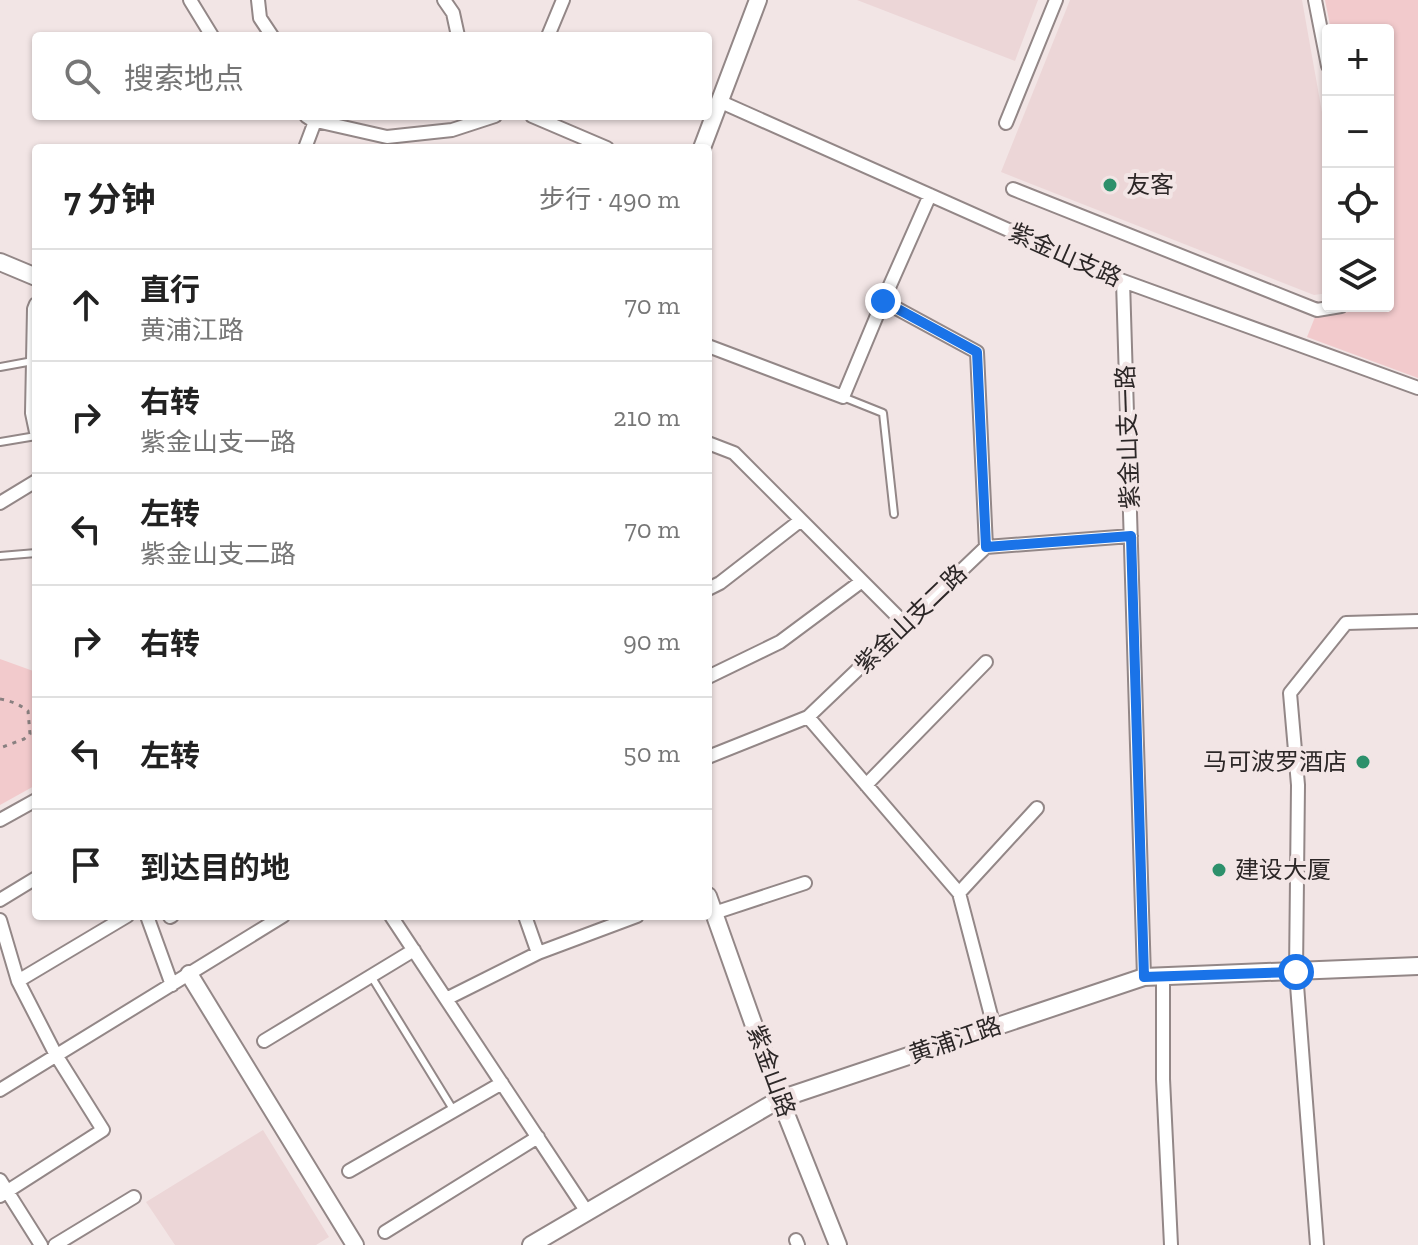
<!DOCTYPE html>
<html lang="zh">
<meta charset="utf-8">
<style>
:root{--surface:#fff;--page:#f2f2f2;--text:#222;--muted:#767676;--line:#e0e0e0}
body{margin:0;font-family:"Zilla Slab","Noto Sans SC",serif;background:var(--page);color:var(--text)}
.controls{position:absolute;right:24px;top:24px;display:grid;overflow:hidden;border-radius:8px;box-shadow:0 2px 6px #0004}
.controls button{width:72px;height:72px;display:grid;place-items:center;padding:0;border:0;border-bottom:2px solid var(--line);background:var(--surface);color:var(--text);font:40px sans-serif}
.stop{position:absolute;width:24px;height:24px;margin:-18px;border:6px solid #1a73e8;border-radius:50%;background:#fff}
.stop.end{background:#1a73e8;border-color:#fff;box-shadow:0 2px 8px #0008}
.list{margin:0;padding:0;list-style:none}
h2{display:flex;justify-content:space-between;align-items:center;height:104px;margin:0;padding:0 32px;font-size:34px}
h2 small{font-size:26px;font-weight:400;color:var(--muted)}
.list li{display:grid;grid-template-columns:52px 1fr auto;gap:24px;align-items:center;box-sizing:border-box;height:112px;padding:0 32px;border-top:2px solid var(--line)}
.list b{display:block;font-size:30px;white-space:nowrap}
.list p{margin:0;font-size:26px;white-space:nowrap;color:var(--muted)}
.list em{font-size:26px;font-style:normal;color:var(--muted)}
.icon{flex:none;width:44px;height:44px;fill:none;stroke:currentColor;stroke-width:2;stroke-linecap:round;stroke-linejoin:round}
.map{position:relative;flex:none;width:1418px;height:1245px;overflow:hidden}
.search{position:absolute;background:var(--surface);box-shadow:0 2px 6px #0004;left:32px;top:32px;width:680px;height:88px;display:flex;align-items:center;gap:20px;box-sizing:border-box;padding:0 28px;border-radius:8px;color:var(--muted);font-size:30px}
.panel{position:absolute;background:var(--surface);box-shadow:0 2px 6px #0004;left:32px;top:144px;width:680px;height:776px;border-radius:8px}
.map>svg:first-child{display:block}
.built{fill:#ecd6d7}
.green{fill:#f2cacc}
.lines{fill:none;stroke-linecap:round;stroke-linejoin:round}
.service-casing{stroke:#938787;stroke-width:10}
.minor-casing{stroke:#938787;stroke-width:16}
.tertiary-casing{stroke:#938787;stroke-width:20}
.path{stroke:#898080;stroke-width:3;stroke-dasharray:4 6;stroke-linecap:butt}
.service{stroke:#fff;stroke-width:6}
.minor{stroke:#fff;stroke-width:12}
.tertiary{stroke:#fff;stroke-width:16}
.route{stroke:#1a73e8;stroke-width:10}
.poi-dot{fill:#2d906b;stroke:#f2e5e5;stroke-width:3}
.labels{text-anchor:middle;stroke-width:8;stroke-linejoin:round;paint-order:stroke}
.poi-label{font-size:24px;fill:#2c2727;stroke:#f2e5e5;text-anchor:start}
.street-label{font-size:24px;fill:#2c2727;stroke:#f2e5e5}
</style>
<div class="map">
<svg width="1418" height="1245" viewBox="0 0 1418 1245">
<rect width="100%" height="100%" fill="#f2e5e5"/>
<path class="built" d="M857 0H1038L1015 61Z
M1070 0H1302L1328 146V293L1314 295 1001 172Z
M263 1130 329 1237 316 1245H175L146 1202Z"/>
<path class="green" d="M1325 0H1418V378L1307 337 1315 317 1388 306V30H1331Z
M0 659 36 672V785L0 805Z"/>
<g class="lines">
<defs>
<path id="service" d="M0 367 33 361
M843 397 883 413 894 514
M0 442 36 436
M0 556 36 553
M371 976 454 1111"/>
<path id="minor" d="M190 0 212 36
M258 0 260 18 272 36
M444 0 453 13 458 36
M1315 0 1328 66
M548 36 563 0
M721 102 1123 281 1418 388
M306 116 312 120 387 137 452 130 495 116
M532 116 607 148
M1006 123 1056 0
M305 148 317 116
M1013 189 1317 310 1341 306
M930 195 883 301 977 352 986 547
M1123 281 1144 977
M36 304 34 309 32 413 36 432
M708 346 843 397 883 301
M708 443 734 453 905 624
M0 503 36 481
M708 589 720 583 801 520
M708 677 780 642 862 581
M808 717 959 893 994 1027
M708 757 808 717 986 547 1131 536
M866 785 986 662
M0 820 36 800
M959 893 1037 808
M0 900 36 878
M714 913 805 883
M147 916 172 985
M391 916 587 1212
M525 916 538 953
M170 917 172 916
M0 920 18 981 56 1055 103 1130 0 1196
M1163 976V1079L1171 1245
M18 981 127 916
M446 999 538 953 637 916
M264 1041 414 950
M0 1090 283 916
M349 1171 502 1083
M0 1180 41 1245
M385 1232 538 1137
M796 1240 798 1245
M55 1245 134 1197
M1317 1245 1296 972 1298 785 1290 693 1346 623 1418 621"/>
<path id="tertiary" d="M702 148 758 0
M0 262 36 277
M708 896 780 1099 838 1245
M189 974 355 1245
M531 1245 780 1099 1144 977 1418 966"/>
</defs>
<use href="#service" class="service-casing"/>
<use href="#minor" class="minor-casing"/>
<use href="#tertiary" class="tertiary-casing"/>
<path class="path" d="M0 699C11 701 19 704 28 711L30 734 24 739 0 748"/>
<use href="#service" class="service"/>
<use href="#minor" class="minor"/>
<use href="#tertiary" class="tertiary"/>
</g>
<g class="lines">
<path class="route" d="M883 301 977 352 986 547 1131 536 1144 977 1296 972"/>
</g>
<g class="poi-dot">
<circle cx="1110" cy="185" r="8"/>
<circle cx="1363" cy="762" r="8"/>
<circle cx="1219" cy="870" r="8"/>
</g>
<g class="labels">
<g class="poi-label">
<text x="1126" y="193">友客</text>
<text x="1347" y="770" text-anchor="end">马可波罗酒店</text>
<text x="1235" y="878">建设大厦</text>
</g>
<g class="street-label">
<text transform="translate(1065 255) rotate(24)" y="8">紫金山支路</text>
<text transform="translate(1128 437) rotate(-92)" y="8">紫金山支一路</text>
<text transform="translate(911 619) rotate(-44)" y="8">紫金山支二路</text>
<text transform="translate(955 1040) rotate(-19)" y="8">黄浦江路</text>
<text transform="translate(771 1071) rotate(70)" y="8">紫金山路</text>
</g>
</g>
</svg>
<div class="controls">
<button>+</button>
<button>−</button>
<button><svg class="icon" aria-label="locate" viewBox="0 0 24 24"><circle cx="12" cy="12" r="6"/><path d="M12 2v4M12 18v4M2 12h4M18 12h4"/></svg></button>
<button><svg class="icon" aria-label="layers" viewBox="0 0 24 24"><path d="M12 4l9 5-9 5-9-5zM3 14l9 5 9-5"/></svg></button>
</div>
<div class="stop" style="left:1296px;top:972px"></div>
<div class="stop end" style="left:883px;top:301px"></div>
<div class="search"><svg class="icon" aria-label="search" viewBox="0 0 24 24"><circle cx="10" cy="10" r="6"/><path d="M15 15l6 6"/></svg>搜索地点</div>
<section class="panel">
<h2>7 分钟<small>步行 · 490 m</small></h2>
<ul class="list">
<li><svg class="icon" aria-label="ahead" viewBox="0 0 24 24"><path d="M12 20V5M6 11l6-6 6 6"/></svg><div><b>直行</b><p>黄浦江路</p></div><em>70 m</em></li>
<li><svg class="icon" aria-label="right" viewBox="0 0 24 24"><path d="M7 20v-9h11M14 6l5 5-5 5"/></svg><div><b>右转</b><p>紫金山支一路</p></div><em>210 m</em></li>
<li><svg class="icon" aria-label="left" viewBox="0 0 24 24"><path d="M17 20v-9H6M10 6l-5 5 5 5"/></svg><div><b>左转</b><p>紫金山支二路</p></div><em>70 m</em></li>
<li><svg class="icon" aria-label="right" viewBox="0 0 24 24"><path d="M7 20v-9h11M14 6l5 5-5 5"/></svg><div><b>右转</b></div><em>90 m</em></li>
<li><svg class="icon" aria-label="left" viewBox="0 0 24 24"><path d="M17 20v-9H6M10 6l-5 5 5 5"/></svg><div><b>左转</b></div><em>50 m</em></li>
<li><svg class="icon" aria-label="arrive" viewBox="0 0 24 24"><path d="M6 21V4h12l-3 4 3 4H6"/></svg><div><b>到达目的地</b></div></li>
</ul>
</section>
</div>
